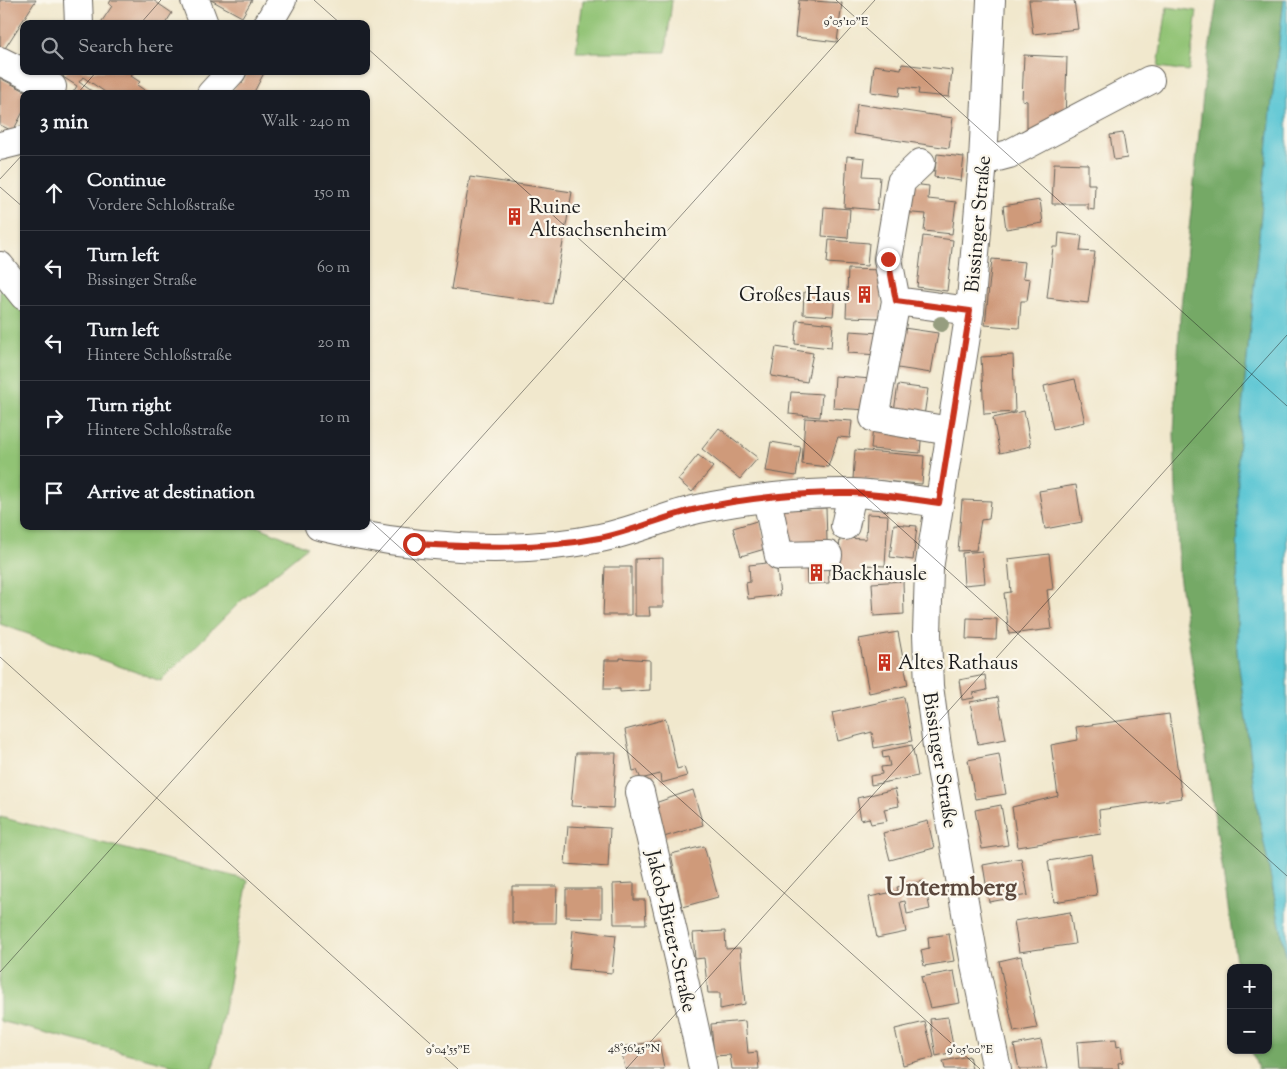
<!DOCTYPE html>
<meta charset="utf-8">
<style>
:root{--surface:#171b24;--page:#20242c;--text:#f1f3f6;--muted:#9ea1a6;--line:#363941}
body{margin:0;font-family:"Sorts Mill Goudy",serif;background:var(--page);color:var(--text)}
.controls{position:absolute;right:15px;bottom:15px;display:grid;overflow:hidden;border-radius:10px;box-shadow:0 1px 4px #0004}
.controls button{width:45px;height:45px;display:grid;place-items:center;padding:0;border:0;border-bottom:1px solid var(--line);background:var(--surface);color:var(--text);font:25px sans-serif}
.stop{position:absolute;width:15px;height:15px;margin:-11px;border:4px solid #c8321e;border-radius:50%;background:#fff}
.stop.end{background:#c8321e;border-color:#fff;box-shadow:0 1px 5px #0008}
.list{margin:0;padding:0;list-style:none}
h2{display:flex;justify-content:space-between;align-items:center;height:65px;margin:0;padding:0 20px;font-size:21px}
h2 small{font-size:16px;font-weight:400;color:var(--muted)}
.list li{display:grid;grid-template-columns:32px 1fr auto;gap:15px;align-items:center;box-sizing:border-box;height:75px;padding:0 20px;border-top:1px solid var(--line)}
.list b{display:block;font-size:19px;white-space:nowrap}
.list p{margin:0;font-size:16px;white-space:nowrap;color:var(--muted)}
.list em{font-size:16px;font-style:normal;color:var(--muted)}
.icon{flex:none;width:28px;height:28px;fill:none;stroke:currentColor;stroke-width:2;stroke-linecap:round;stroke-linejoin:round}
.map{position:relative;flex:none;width:1287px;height:1069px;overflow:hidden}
.search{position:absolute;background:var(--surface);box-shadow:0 1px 4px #0004;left:20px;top:20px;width:350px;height:55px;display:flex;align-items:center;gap:12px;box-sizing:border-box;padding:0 18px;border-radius:10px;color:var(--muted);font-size:19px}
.panel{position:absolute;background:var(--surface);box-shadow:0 1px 4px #0004;left:20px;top:90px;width:350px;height:440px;border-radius:10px}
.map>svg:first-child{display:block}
.green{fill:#91c374;stroke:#567048}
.forest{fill:#74a966;stroke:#486241}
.water{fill:#59c5d3;stroke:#3a7078}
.building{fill:#cf9a7a}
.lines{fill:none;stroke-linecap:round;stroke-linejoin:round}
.minor-casing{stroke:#67635a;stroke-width:30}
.major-casing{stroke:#67635a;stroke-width:30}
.minor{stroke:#fff;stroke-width:28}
.major{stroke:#fff;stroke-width:28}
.tree{fill:#969d7f}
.route{stroke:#c8321e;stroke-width:6}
.ticks{fill:none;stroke:#1c1c1c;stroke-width:1;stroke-opacity:0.45}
.labels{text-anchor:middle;stroke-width:4.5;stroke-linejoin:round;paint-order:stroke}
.poi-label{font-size:20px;fill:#1c1c1c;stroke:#fbf7ec;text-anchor:start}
.street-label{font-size:20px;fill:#1c1c1c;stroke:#fbf7ec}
.district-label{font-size:25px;font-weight:bold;fill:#5b483d;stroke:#fbf7ec}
.ticks-label{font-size:12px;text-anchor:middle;fill:#1c1c1c;stroke:#fbf7ec;stroke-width:4.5;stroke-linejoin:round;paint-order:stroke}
</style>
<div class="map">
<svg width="1287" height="1069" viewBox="0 0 1287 1069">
<rect width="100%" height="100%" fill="#fbf7ec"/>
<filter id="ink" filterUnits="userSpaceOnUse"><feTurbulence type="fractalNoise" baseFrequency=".02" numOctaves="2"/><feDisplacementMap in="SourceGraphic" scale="10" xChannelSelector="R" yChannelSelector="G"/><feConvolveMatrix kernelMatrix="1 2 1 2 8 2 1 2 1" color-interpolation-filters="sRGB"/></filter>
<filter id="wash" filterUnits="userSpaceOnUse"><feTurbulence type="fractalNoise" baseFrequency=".0096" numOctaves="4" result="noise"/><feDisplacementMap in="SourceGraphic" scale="20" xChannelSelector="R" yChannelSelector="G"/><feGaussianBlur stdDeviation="1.12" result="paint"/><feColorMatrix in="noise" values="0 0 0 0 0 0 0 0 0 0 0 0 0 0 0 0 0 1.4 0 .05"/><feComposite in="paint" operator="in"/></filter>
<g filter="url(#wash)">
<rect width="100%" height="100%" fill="#f1e8cd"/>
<path class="green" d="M583 0H672L666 52H576Z
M1167 7 1197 11 1189 71 1158 67Z
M0 285 24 312V526H257L307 547 242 600 161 681 0 624Z
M0 817 248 880 213 1069H189L0 1021Z"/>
<path class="forest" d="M1217 0H1284L1272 101 1238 453 1237 651 1258 812 1287 961V1069H1258L1251 1050H1268V968H1237L1179 575 1174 433 1180 316 1205 76Z"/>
<path class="water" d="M1284 0H1287V961L1258 812 1237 651 1238 453 1272 101Z"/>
<g id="blocks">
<path class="building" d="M0 0H36L2 53 0 51Z
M111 0H153L172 13 165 24H100L112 6 109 4Z
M211 0H252L242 17Z
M799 0 842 3 837 42 795 37Z
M1029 0H1074L1078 29 1033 34Z
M1024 55 1067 57 1065 121 1027 141V101L1022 100Z
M902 64 952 70 949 97 918 94 919 89 900 87 899 96 871 92 874 65 901 69Z
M67 71H134L131 76 140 82 137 85 150 94H108L83 77 79 82 96 94H72L77 86 63 77Z
M248 71H265L253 94 232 92 238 81 242 83Z
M0 78 31 94H24V110L13 131 0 125Z
M857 104 953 118 949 148 853 134Z
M1123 133 1127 158 1114 160 1110 135Z
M937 154 964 157 961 181 934 177Z
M847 156 865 158 863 176 880 177 877 210 844 207Z
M1054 163 1088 164V184H1095L1094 210 1088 209V204H1052Z
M470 177 572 192 552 304 451 289Z
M904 183 929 186 928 199 956 202 952 234 924 231 926 214 900 212Z
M1040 200 1043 223 1006 229 1003 206Z
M824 207 850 209 848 238 822 236Z
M1059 233 1082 236 1080 251 1095 252 1088 303 1047 298 1053 247H1058Z
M923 236 953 240 947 291 917 287Z
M829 240 869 243 867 266 827 263Z
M992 259 1025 262 1023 278 1030 279 1027 301H1021L1019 328 985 325Z
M848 269 883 270 881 318 846 317Z
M804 292 835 294 833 316 803 314Z
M797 320 833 324 831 348 795 344Z
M897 327 938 333 931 373 891 367Z
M850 331 880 333 878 355 848 353Z
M776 347 813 353 807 382 771 376Z
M1013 355 1015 412 984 414 981 357Z
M835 376 871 379 869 410 833 408Z
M1075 379 1085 422 1053 429 1044 386Z
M898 385 928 389 924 416 894 411Z
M791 392 822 394 820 417 789 414Z
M1024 411 1031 446 1000 453 993 418Z
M805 418 852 421 850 438 838 437 828 467 802 464Z
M873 426 922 430 920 453 871 449Z
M719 428 758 458 740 479 702 449Z
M771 442 801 447 796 476 766 471Z
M855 450 924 456 922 484 853 479Z
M698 455 713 467 692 492 678 480Z
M1076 485 1082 522 1045 529 1039 491Z
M962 500 991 501 989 519 981 520 976 550 958 551Z
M826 508 827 541 781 549V510Z
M867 514 888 515 885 566 865 565 864 572 833 570 834 551H839L840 538 866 539Z
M760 520 768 548 741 556 733 528Z
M894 524 917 526 913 560 890 557Z
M982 551 985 583 964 585 962 553Z
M1049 554 1053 589 1047 590 1052 629 1009 634 1004 593 1011 592 1008 559Z
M663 558V607H649L650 616H635V559Z
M828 561 829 583 807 584 806 562Z
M776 562 780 595 748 599 746 583 750 582 749 565Z
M605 567H631V615H603Z
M903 581 904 614 874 616 872 583Z
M967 618 997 619 996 640 966 639Z
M898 632 908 685 869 693 859 639Z
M620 658 650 660V690L620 692V689H604L605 660H620Z
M985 675 987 690 973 693 974 698 962 700 959 680Z
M904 697 912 741 874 748 872 732 838 741 832 713Z
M998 697 1006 739 978 744 970 702Z
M1169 714 1182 798 1099 810 1101 834 1018 847 1012 807 1058 796 1051 745 1078 740 1076 727Z
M666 719 677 769 684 767 687 776 661 783 660 774 641 779 637 770 633 771 625 730Z
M912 745 918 776 871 785 870 776 882 774 881 767 890 766 888 757 883 758 882 751Z
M576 753H616L613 808 571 806Z
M999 754 1006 794 975 799 968 760Z
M895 789 899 806 884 809 887 821 871 824 869 818 861 820 857 798Z
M693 790 703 825 664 837 655 803Z
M1001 805 1008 845 982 849 975 810Z
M928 821 934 848 890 860 883 833Z
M568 826 610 828 608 867 565 864Z
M704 846 718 897 682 907 671 854Z
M1091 854 1097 895 1054 902 1048 861Z
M1021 858 1028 895 989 902 983 865Z
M924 881 930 909 907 914 905 901 900 902 906 932 877 938 869 897 898 891 897 887Z
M634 883V900H645L646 924H614L613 884Z
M512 886H557L556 923H512Z
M566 889H602V918L566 917Z
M1070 912 1075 944 1019 952 1014 921Z
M573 930 616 935 612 973 569 969Z
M725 931 726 949 740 948 745 1004 720 1009V993H708L704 958 695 959 693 933Z
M949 934 954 961 924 966 921 950 929 948 928 937Z
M1021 956 1037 1028 1014 1032 999 961Z
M954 971 960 1003 930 1008 921 977Z
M948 1017 954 1052 936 1056 930 1019Z
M745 1021 748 1053 757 1052 759 1069H732L730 1055 714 1056 711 1024Z
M925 1022 934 1057 903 1065 895 1029Z
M1116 1039 1117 1047 1121 1046 1123 1062 1118 1063 1119 1069H1079L1077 1042Z
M1041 1040 1047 1069H1019L1014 1045Z
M659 1041 664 1069H625L621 1047Z
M969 1056 972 1069H945L943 1061Z"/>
</g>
</g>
<g filter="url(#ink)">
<use href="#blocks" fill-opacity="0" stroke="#67635a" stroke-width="1"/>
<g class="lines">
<defs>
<path id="minor" d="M78 0 79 24
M195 0 204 24
M268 24 282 0
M0 61 52 87
M211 94 232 71
M0 146 24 140
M983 161 1009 154 1150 80
M921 163 901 182 888 259 896 301 970 311
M0 266 24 296
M896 301 874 418 950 431
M767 499 779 556 828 555
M319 526C406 548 512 556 600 538 633 532 665 516 698 509 744 499 805 492 852 493 881 494 910 499 939 503
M845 526 852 493
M640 792C661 885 685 976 703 1069"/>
<path id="major" d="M991 0 983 161 970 311 929 569 927 634 929 686 937 746 976 970 997 1069"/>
</defs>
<use href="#minor" class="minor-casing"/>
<use href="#major" class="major-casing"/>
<use href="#minor" class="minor"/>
<use href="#major" class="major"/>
</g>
<circle class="tree" cx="941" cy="324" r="8"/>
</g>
<g class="lines" filter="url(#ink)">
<path class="route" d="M414 544C476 547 538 550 599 538 633 532 664 516 697 509 743 498 805 492 852 493 881 494 910 499 939 503L970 311 896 301 888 259"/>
</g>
<path class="ticks" d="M314 0 341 24M836 0 1287 406M140 24 161 0M366 47 1287 876M77 94 97 71M0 179 24 153M0 187 24 208M366 517 980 1069M0 657 458 1069M0 972 875 0M626 1069 1287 335"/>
<defs>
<symbol id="building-bare" viewBox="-9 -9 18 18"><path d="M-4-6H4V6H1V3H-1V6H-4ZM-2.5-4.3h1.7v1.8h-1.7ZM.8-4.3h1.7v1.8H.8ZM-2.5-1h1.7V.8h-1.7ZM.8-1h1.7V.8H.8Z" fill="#c8321e" stroke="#fbf7ec" stroke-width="2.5" paint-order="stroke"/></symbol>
</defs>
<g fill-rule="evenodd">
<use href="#building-bare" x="502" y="204" width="25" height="25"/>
<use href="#building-bare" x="852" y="282" width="25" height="25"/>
<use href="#building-bare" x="804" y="560" width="25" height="25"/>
<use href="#building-bare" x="872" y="650" width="25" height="25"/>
</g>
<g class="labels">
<g class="poi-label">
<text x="529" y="213">Ruine<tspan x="529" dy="23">Altsachsenheim</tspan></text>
<text x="850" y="301" text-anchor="end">Großes Haus</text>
<text x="831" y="580">Backhäusle</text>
<text x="898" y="669">Altes Rathaus</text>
</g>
<g class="street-label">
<text transform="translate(977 224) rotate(-85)" y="7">Bissinger Straße</text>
<text transform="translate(941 760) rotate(81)" y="7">Bissinger Straße</text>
<text transform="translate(672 931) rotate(77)" y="7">Jakob-Bitzer-Straße</text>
</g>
<g class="district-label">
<text x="951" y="895">Untermberg</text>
</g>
</g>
<g class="ticks-label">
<text x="846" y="25">9°05'10"E</text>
<text x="634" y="1052">48°56'45"N</text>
<text x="448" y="1053">9°04'55"E</text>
<text x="970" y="1053">9°05'00"E</text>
</g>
</svg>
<div class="controls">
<button>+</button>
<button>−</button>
</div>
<div class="stop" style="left:414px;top:544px"></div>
<div class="stop end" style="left:888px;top:259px"></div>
<div class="search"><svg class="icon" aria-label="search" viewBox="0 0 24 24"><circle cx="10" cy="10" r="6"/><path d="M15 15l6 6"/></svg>Search here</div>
<section class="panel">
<h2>3 min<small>Walk · 240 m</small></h2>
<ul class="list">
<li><svg class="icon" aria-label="ahead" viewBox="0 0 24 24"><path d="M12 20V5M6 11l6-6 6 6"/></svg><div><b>Continue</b><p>Vordere Schloßstraße</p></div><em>150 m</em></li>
<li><svg class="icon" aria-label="left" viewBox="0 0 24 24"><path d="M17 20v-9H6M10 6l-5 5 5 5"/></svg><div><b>Turn left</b><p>Bissinger Straße</p></div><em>60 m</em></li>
<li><svg class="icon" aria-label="left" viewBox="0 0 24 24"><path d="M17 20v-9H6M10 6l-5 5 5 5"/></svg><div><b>Turn left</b><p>Hintere Schloßstraße</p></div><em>20 m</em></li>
<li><svg class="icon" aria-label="right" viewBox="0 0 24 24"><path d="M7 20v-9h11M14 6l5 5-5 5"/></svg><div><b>Turn right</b><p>Hintere Schloßstraße</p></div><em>10 m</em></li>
<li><svg class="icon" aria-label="arrive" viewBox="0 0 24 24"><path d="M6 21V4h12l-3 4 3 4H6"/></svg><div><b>Arrive at destination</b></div></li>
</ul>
</section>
</div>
